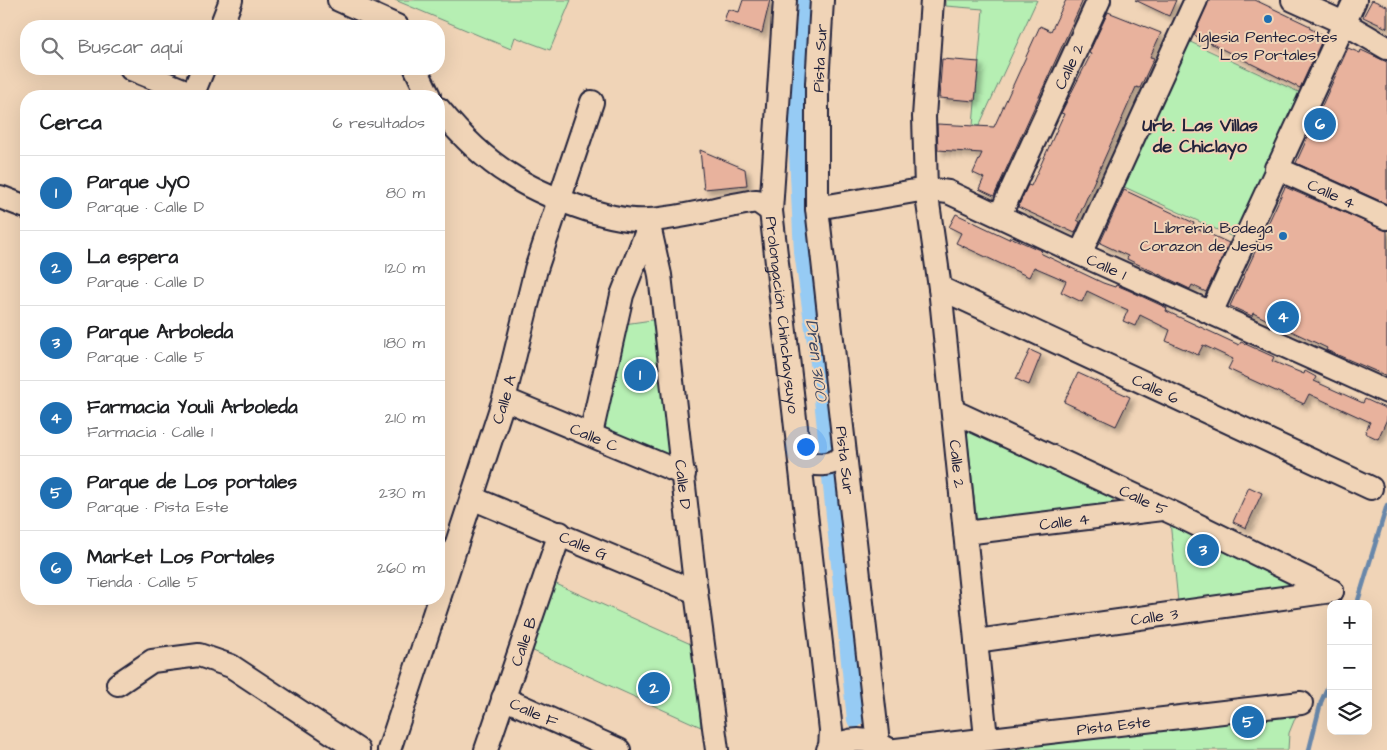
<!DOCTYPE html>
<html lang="es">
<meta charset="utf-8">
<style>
:root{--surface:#fff;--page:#f2f2f2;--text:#202124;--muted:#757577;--line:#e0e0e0;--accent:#1f6fb2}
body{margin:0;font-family:"Architects Daughter",sans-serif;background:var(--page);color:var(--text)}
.controls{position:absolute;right:15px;bottom:15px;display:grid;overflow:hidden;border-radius:10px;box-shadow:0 5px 20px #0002}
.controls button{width:45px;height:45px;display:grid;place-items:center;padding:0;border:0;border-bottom:1px solid var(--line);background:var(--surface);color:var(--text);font:25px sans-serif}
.you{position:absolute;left:805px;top:446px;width:18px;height:18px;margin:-12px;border:4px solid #fff;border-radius:50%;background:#1a73e8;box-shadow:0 0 0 8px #1a73e833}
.badge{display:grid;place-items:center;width:32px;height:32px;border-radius:50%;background:var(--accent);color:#fff;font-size:16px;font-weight:700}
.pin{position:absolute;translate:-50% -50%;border:2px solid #fff;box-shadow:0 1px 5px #0006}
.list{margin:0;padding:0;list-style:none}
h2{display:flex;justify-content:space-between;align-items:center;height:65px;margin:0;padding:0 20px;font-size:21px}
h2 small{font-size:16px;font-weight:400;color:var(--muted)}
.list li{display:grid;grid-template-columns:32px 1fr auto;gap:15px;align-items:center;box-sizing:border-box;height:75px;padding:0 20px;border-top:1px solid var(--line)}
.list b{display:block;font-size:19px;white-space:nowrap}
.list p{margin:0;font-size:16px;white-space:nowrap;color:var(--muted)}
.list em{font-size:16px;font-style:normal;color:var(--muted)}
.icon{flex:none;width:28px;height:28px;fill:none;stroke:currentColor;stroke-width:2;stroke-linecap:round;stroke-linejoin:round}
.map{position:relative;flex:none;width:1387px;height:750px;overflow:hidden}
.search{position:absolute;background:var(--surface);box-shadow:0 5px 20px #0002;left:20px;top:20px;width:425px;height:55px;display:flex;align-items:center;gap:12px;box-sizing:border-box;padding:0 18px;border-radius:20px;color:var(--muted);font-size:19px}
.panel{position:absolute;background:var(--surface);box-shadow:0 5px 20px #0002;left:20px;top:90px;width:425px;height:515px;border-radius:20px}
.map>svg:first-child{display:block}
.green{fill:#b6efb3;stroke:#6c8877}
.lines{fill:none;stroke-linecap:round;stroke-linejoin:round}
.stream{stroke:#6887aa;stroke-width:4.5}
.canal{stroke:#96cbf4;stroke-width:16}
.building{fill:#e8b29d;stroke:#22223b;filter:url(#shadow)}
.minor-casing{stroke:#22223b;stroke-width:26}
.minor{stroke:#f0d4b7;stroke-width:22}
.poi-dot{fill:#1f6fb2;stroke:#f0d4b7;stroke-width:2}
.labels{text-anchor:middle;stroke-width:4;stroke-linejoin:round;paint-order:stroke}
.poi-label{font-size:16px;fill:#22223b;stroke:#f0d4b7}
.street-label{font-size:16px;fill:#22223b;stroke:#f0d4b7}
.neighbourhood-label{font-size:18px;font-weight:bold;fill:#22223b;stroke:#f0d4b7}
.water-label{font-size:18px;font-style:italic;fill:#394460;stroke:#f0d4b7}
</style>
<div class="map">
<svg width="1387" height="750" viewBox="0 0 1387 750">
<defs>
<filter id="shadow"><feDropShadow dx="4.5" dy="4.5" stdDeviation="2.5" flood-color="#0004"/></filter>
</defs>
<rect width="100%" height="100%" fill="#f0d4b7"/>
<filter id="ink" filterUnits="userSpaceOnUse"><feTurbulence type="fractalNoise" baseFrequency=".02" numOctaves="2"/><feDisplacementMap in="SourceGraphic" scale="10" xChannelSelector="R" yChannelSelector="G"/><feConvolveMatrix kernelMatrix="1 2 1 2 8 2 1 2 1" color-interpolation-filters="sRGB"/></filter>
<g filter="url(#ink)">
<path class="green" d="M395 0H571L550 50 515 37 511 49Z
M946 0H1037L979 126H973L983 9 946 6Z
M1186 40 1303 94 1237 239 1120 185Z
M659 319 671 456 665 459 604 432 602 426 624 324Z
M971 429 1111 494 1114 499 1112 504 977 523 967 433Z
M1170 521 1296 578 1297 587 1178 602Z
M554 583 693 645 701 727 531 650Z
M1298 711 1289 733 1288 750H970Z"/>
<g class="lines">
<path class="stream" d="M1357 604 1387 505
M1309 750 1321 702 1331 679"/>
<path class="canal" d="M806 0 796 136 802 252 819 370 855 720"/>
</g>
<path class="building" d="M743 0H770L762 33 724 21 728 9 739 12Z
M1066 0H1083L994 196 979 189 984 178 973 173 982 153 938 150 937 124 994 127 1040 26 1051 31Z
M1135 0H1176L1169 16Z
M1209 0H1255L1310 26 1309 28 1324 36 1300 88 1194 35Z
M1372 0 1387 6V28L1363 17Z
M1108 12 1161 33 1150 57 1154 58 1140 88 1136 87 1077 220 1080 222 1075 233 1018 207 1028 185 1031 186 1064 114 1061 113 1091 54 1089 53Z
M1348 48 1360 53 1361 50 1387 62V204L1296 163Z
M942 59 979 62 975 101 939 98Z
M700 150 745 169 747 185 704 189Z
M1285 187 1387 231V376L1326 350 1327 348 1253 313 1252 316 1230 306Z
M1124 190 1194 223 1192 226 1229 243 1206 292 1192 285 1190 289 1127 259 1128 256 1100 243Z
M956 214 1009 239 1010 237 1042 251 1040 253 1103 283 1115 287 1116 285 1128 290 1167 308 1166 311 1239 345 1241 342 1274 357 1272 361 1304 374 1305 371 1316 377 1314 381 1363 403 1365 399 1387 409V419L1378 439 1365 433 1370 422 1309 394 1304 404 1228 369 1233 359 1203 345 1198 355 1166 341 1170 330 1140 315 1135 326 1123 321 1128 310 1110 302 1087 291 1082 302 1061 292 1066 281 1055 276 1034 267 1029 277 956 243 961 233 949 227Z
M1030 350 1041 355 1029 385 1016 379Z
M1078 373 1130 397 1116 426 1064 402Z
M1249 487 1262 493 1246 528 1233 522Z"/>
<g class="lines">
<defs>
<g id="minor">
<path d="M339 0 397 26"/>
<path id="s1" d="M785 0 771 211 831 730 830 749"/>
<path id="s2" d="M822 0 817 84V208L878 743"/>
<path id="s3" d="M932 0 924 117 926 189 940 288 986 738"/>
<path d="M1293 0 1344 23 1387 48"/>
<path d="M221 26 231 0"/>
<path d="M131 69 193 94"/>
<path d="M416 69 429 96"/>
<path d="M192 96 203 69"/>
<path d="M439 109C458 132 483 158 509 174 540 195 611 223 648 220 685 218 721 206 757 201L771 211"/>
<path id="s4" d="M1276 168 1387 218"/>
<path d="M0 197 26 207"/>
<path id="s5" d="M817 208 926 189 948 192 1080 254 1387 392"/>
<path id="s6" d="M1000 215 1099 0"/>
<path id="s7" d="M648 221 660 275 696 592 717 750"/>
<path d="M1080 254 1196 0"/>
<path id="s8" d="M940 288 1371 488"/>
<path d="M1211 313 1355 0"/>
<path id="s9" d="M504 399 684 474"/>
<path id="s10" d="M953 411 1175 514 1332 591"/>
<path d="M591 434 622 295 649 226"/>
<path d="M800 460C815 466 832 467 845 455"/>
<path id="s11" d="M472 498 696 592"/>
<path id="s12" d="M965 533 1162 509"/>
<path id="s13" d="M439 598 504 399 536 269 592 102"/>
<path id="s14" d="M976 641 1332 591"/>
<path d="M118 684 152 661 199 655 231 666 358 750"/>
<path id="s15" d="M503 698 619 750"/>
<path d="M389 750 439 599"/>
<path id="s16" d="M486 750 560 533"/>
<path d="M828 750C849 736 870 738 890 750"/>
<path id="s17" d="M896 750 1301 703"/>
</g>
</defs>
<use href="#minor" class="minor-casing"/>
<use href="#minor" class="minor"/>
</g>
</g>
<g class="poi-dot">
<circle cx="1268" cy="19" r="5"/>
<circle cx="1283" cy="236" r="5"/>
</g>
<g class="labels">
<g class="poi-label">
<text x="1268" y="42">Iglesia Pentecostes<tspan x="1268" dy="18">Los Portales</tspan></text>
<text x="1273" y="233" text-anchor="end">Libreria Bodega<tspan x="1273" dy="18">Corazon de Jesus</tspan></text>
</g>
<g class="street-label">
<text transform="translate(819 58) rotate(-87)" y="6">Pista Sur</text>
<text dy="6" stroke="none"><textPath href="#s6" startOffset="164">Calle 2</textPath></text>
<text dy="6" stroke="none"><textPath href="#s4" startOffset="61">Calle 4</textPath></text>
<text dy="6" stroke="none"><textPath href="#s5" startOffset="308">Calle 1</textPath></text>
<text dy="6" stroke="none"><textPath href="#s1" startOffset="316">Prolongación Chinchaysuyo</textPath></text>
<text dy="6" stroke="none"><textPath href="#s8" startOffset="238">Calle 6</textPath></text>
<text dy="6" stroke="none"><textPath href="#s13" startOffset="209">Calle A</textPath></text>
<text dy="6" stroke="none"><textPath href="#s9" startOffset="98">Calle C</textPath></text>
<text dy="6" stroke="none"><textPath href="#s2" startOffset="462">Pista Sur</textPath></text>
<text dy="6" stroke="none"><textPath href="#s3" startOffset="466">Calle 2</textPath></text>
<text dy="6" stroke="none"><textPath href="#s7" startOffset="266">Calle D</textPath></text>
<text dy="6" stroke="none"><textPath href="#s10" startOffset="210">Calle 5</textPath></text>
<text dy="6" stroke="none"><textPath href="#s12" startOffset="100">Calle 4</textPath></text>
<text dy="6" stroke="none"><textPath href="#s11" startOffset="121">Calle G</textPath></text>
<text dy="6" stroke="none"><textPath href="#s14" startOffset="180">Calle 3</textPath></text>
<text dy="6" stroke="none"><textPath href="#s16" startOffset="115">Calle B</textPath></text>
<text dy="6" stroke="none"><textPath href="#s15" startOffset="34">Calle F</textPath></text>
<text dy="6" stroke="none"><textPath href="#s17" startOffset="219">Pista Este</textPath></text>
</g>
<g class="neighbourhood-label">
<text x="1200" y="131">Urb. Las Villas<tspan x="1200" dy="21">de Chiclayo</tspan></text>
</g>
<g class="water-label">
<text transform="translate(817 360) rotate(83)" y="6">Dren 3100</text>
</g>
</g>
</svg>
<div class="controls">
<button>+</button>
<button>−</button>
<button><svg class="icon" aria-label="layers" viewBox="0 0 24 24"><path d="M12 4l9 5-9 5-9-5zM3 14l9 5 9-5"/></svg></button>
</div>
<div class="you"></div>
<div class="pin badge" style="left:640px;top:375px">1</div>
<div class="pin badge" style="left:654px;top:688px">2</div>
<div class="pin badge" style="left:1203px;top:550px">3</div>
<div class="pin badge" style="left:1283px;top:317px">4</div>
<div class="pin badge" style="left:1248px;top:722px">5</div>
<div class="pin badge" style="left:1320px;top:124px">6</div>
<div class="search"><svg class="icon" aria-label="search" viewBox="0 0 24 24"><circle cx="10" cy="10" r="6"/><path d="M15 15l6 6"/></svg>Buscar aquí</div>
<section class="panel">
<h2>Cerca<small>6 resultados</small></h2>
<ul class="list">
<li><span class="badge">1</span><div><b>Parque JyO</b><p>Parque · Calle D</p></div><em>80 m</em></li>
<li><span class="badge">2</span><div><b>La espera</b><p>Parque · Calle D</p></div><em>120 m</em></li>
<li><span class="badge">3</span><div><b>Parque Arboleda</b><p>Parque · Calle 5</p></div><em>180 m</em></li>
<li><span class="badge">4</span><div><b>Farmacia Youli Arboleda</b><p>Farmacia · Calle 1</p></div><em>210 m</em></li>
<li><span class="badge">5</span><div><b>Parque de Los portales</b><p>Parque · Pista Este</p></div><em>230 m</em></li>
<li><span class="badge">6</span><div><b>Market Los Portales</b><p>Tienda · Calle 5</p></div><em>260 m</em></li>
</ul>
</section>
</div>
